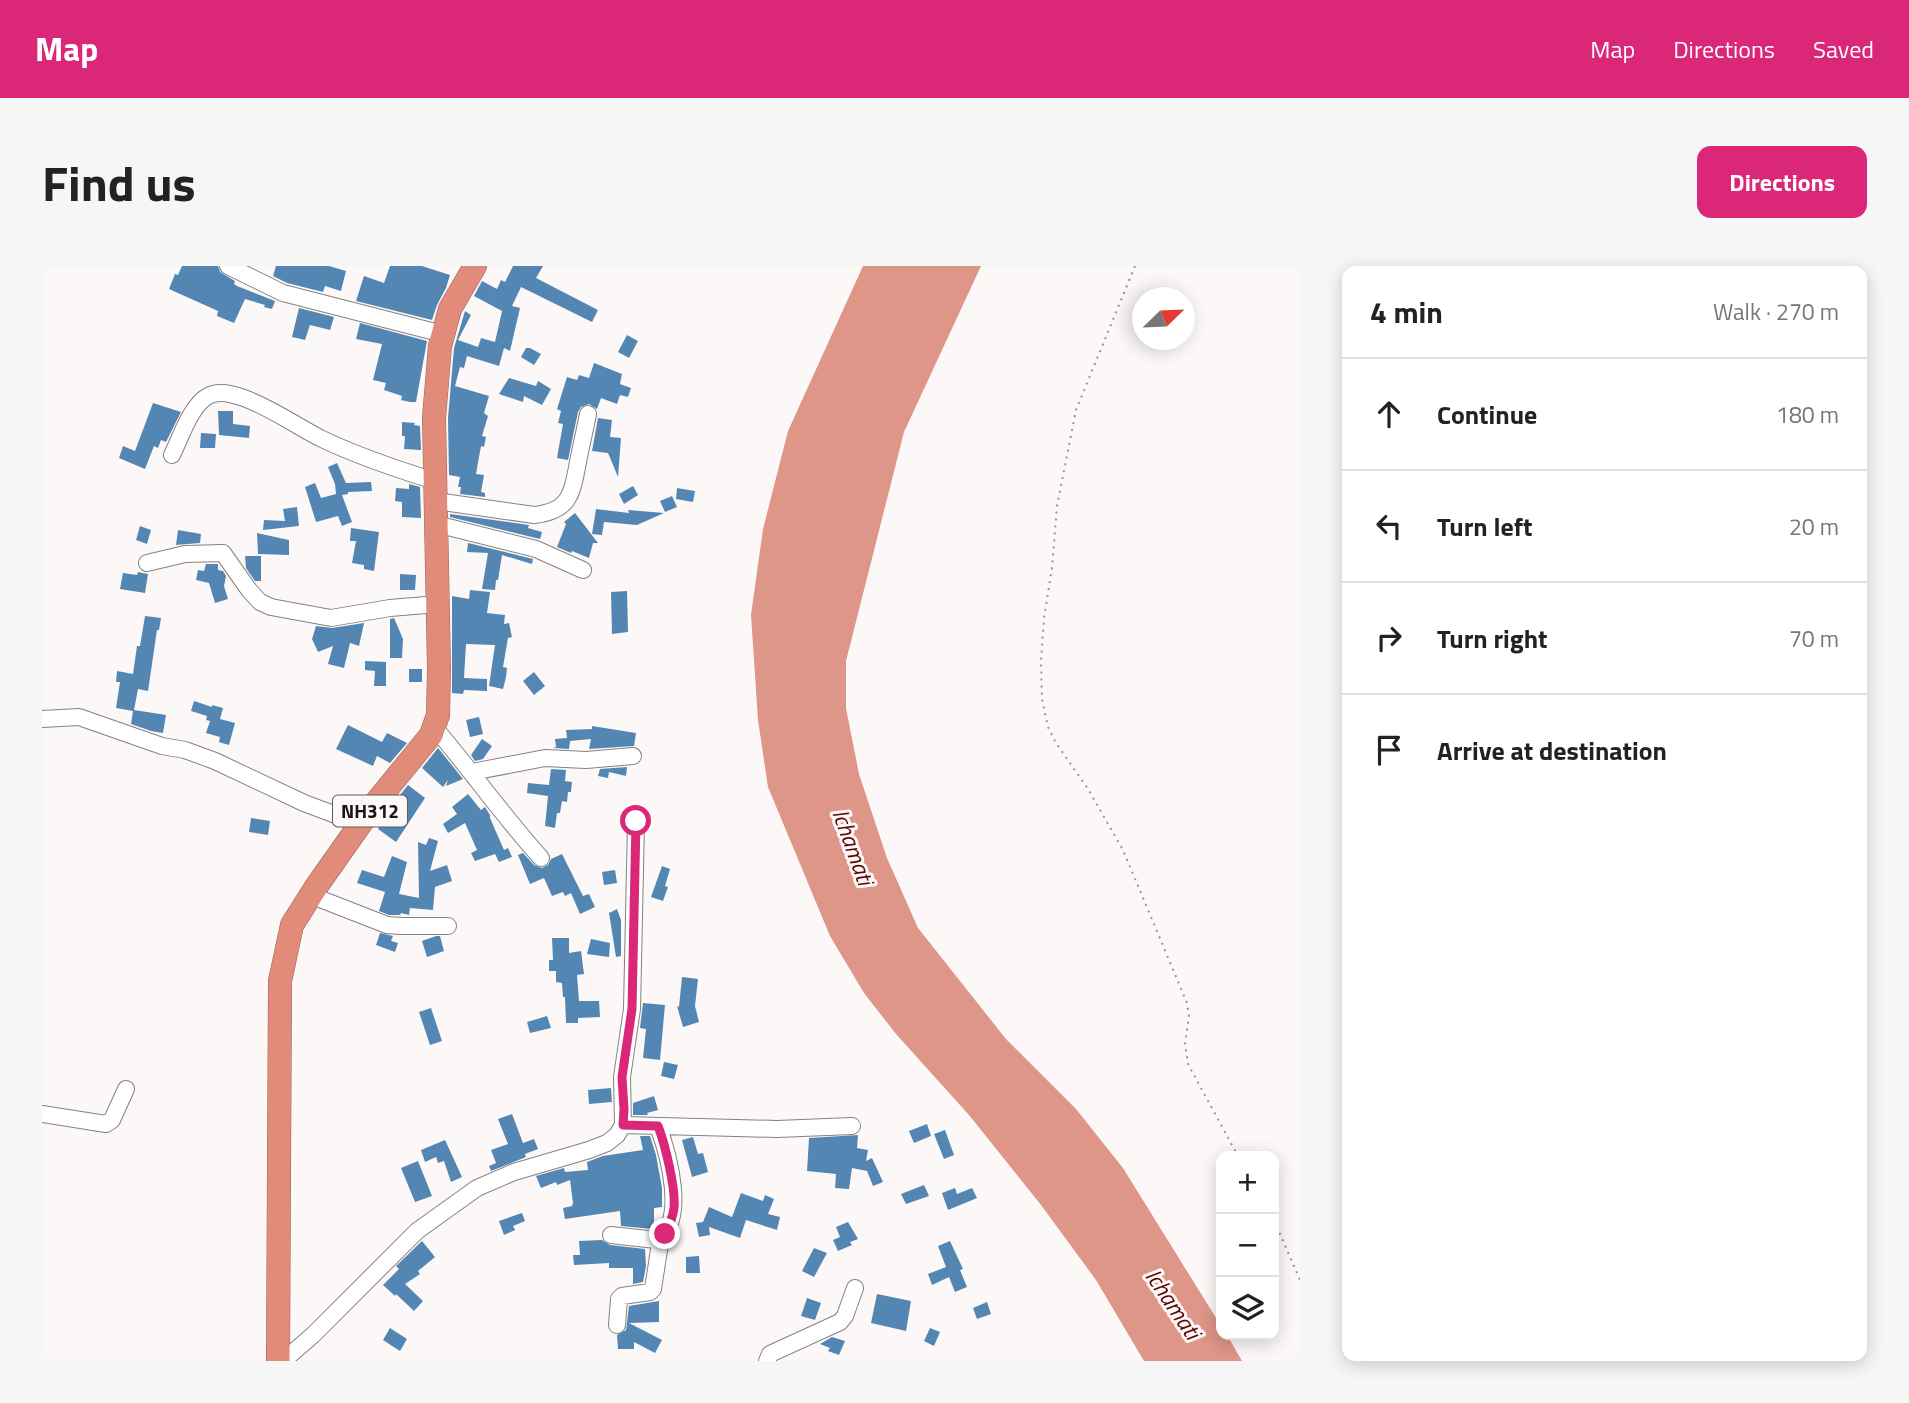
<!DOCTYPE html>
<meta charset="utf-8">
<style>
:root{--surface:#fff;--page:#f6f6f6;--text:#222;--muted:#767676;--line:#e0e0e0;--accent:#db2777}
body{margin:0;font-family:"Titillium Web",sans-serif;background:var(--page);color:var(--text)}
.controls{position:absolute;right:21px;bottom:21px;display:grid;overflow:hidden;border-radius:14px;box-shadow:0 4px 18px #0003}
.controls button{width:63px;height:63px;display:grid;place-items:center;padding:0;border:0;border-bottom:2px solid var(--line);background:var(--surface);color:var(--text);font:35px sans-serif}
.compass{position:absolute;left:1090px;top:21px;width:63px;height:63px;border-radius:50%;background:var(--surface);box-shadow:0 4px 18px #0003;rotate:67deg}
.stop{position:absolute;width:21px;height:21px;margin:-16px;border:5px solid #db2777;border-radius:50%;background:#fff}
.stop.end{background:#db2777;border-color:#fff;box-shadow:0 2px 7px #0008}
.list{margin:0;padding:0;list-style:none}
h2{display:flex;justify-content:space-between;align-items:center;height:91px;margin:0;padding:0 28px;font-size:30px}
h2 small{font-size:23px;font-weight:400;color:var(--muted)}
.list li{display:grid;grid-template-columns:46px 1fr auto;gap:21px;align-items:center;box-sizing:border-box;height:112px;padding:0 28px;border-top:2px solid var(--line)}
.list b{display:block;font-size:26px;white-space:nowrap}
.list em{font-size:23px;font-style:normal;color:var(--muted)}
.icon{flex:none;width:38px;height:38px;fill:none;stroke:currentColor;stroke-width:2;stroke-linecap:round;stroke-linejoin:round}
.map{position:relative;flex:none;width:1258px;height:1095px;overflow:hidden;border-radius:14px}
header{display:flex;align-items:center;gap:42px;box-sizing:border-box;height:98px;padding:0 35px;background:var(--accent);color:#fff}
header strong{font-size:33px}
nav{display:flex;gap:38px;margin-inline-start:auto;font-size:24px}
.intro{display:flex;align-items:center;justify-content:space-between;box-sizing:border-box;height:168px;padding:0 42px}
h1{margin:0;font-size:49px}
.button{padding:18px 32px;border-radius:14px;background:var(--accent);color:#fff;font-size:24px;font-weight:700}
main{display:flex;gap:42px;padding:0 42px}
aside{flex:1;background:var(--surface);border-radius:14px;box-shadow:0 4px 18px #0003}
.map>svg:first-child{display:block}
.water{fill:#dd9688}
.building{fill:#5486b3}
.lines{fill:none;stroke-linecap:round;stroke-linejoin:round}
.minor-casing{stroke:#858180;stroke-width:18}
.highway-casing{stroke:#9a6258;stroke-width:24}
.path{stroke:#989595;stroke-width:2;stroke-dasharray:2 5;stroke-linecap:butt}
.minor{stroke:#fff;stroke-width:16}
.highway{stroke:#e18b7b;stroke-width:23}
.route{stroke:#db2777;stroke-width:9}
.labels{text-anchor:middle;stroke-width:6;stroke-linejoin:round;paint-order:stroke}
.shield{fill:#fcf8f8;stroke:#5c5a5a;stroke-width:2}
.shield-label{font-size:19px;font-weight:bold;fill:#171616}
.water-label{font-size:23px;font-style:italic;fill:#5c0600;stroke:#fcf8f8}
</style>
<header>
<strong>Map</strong>
<nav><a>Map</a><a>Directions</a><a>Saved</a></nav>
</header>
<div class="intro"><h1>Find us</h1><a class="button">Directions</a></div>
<main>
<div class="map">
<svg width="1258" height="1095" viewBox="0 0 1258 1095">
<rect width="100%" height="100%" fill="#fcf8f8"/>
<path class="water" d="M821 0H939L862 166 804 395V442L817 508 845 592 876 662 964 773 1034 843 1081 902 1179 1060V1069H1185L1200 1095H1102L1054 1014 999 939 927 849 854 768 822 727 788 670 726 521 716 454 709 349 721 263 746 165Z"/>
<path class="building" d="M140 0H176L178 6 193 15 192 18 195 20 233 35 230 43 222 41 223 39 203 33 192 57 175 50 176 45 127 23 133 8 136 9Z
M234 0H287L304 5 299 25 283 20 281 26 245 17 231 10Z
M348 0H380L408 9 404 22 395 39 390 54 314 35 322 10 342 17Z
M471 0H501L494 12 556 44 550 56 479 21 470 40 478 42 468 85 462 82 457 100 425 90 422 102 418 101 413 120 447 130 442 147 446 150 440 170 444 171 442 181 439 180 434 208 442 209 439 226 443 227V231L418 228 419 221H416L418 211 407 209 406 152 412 82 423 45 429 49 416 74 436 81 439 72 453 76 460 45 432 30 440 15 455 23 459 14 463 16Z
M257 42 292 51 288 64 268 59 263 74 250 71Z
M318 57 385 75 374 136H368L359 134 360 130 342 124 344 117 331 114 340 78 314 73Z
M585 69 596 75 587 92 576 86Z
M484 82H488L499 88 492 99 479 91Z
M552 97 580 108 578 118 589 122 586 131 578 129 575 138 559 132 555 143 547 138 539 141 536 146 526 194 515 192 521 158 516 157 519 145 515 143 525 111 535 114 537 109 547 112Z
M467 112 494 120 496 115 509 123 500 139 482 130 481 136 457 128Z
M111 137 139 146 124 176 119 174 116 182 112 180 103 203 77 192 81 180 93 185Z
M176 145H191V158L208 160 207 172 177 169Z
M556 152 570 154 568 171 579 172 576 211 566 187 550 185Z
M360 156 373 157 372 159 378 160 379 184 362 183 363 170H360Z
M159 167 174 168 173 182H158Z
M295 197 304 217 329 216 330 225 306 226V228L300 229 310 256 300 260 296 250 274 256 263 221 273 217 279 232 294 228 293 218 286 201Z
M367 218 378 221 379 252 360 251V236L353 235 354 222 367 223Z
M591 220 596 229 582 238 577 228Z
M635 222 653 225 651 236 634 233Z
M630 230 635 241 623 246 618 235Z
M255 241 257 260 221 264 222 254 243 255 241 243Z
M554 243 587 247 586 244 622 247 595 259 562 256 560 269 550 268Z
M533 247 556 277H551L547 292 530 285 529 287 515 281 524 258 522 256Z
M408 248 487 259 486 262 500 266 498 273 408 251Z
M98 260 109 264 105 278 94 274Z
M309 262 337 266 332 305 322 303V299L310 297 314 275H308Z
M136 264 159 268 158 277 134 279Z
M215 267 247 274V289L216 288Z
M426 277 491 293 490 298 460 289 456 314H454L453 324 440 323 446 287 425 286Z
M203 290H219V315H213L204 302Z
M164 298H176V304L181 305 184 310 182 320 186 333 173 337 167 317 154 314 156 304 162 305Z
M96 306 106 308 103 327 78 323 81 307 95 309Z
M358 308 374 309 373 324H358Z
M428 324 448 326 445 347 463 349 462 358 467 357 470 371 466 372 461 401 465 402 464 411 461 423 447 420 453 379 424 378 422 412 445 413V425L422 424 421 428 410 427V330L427 333Z
M585 325 586 366 570 368 569 326Z
M103 350 119 352 117 364H115L106 425 96 423 92 444 124 449 121 467 109 465 89 458 91 445 74 442 78 416H74L75 405 91 408 95 380H98Z
M352 352 361 373 360 392H348V353Z
M322 357 317 380 308 377 302 402 286 398 291 380 276 386 270 373 274 360 290 362Z
M323 395 344 396V420H332L333 405 323 404Z
M367 403H380V416H367Z
M492 406 503 420 492 429 481 415Z
M152 435 170 441V439L181 442 178 453 193 457 187 479 177 476 178 471 164 467 168 455 164 454 165 450 149 445Z
M437 451 441 468 428 471 424 454Z
M306 459 340 476 345 467 365 477 348 497 335 490 331 500 294 483Z
M550 460 594 467 592 480 547 483 549 473 528 475 527 483 511 482 514 481 513 473 525 472 524 464 550 463Z
M440 473 450 480 441 493 433 495 429 489Z
M396 482 421 513 404 520 406 514 401 521 380 502Z
M585 501 584 510 567 506 566 512 556 510 558 503Z
M509 503 524 504 523 515 530 516 529 526H526L525 536 520 535 518 547H515L513 562 503 560 506 530 485 527 486 517 507 519Z
M366 519 383 532 354 576 336 563 351 538Z
M426 528 439 544 443 541 448 549V552L462 584 466 582 470 591 457 596 453 588 433 595 429 587 435 584 423 557 406 567 401 558 415 548 410 541Z
M209 552 228 555 226 569 207 566Z
M387 572 396 575 388 605 405 599 410 615 393 621 391 644 368 642 367 649 359 647 358 649H347L337 645 343 626 315 617 320 604 342 611 350 590 365 596 357 628 377 632 376 576 384 579Z
M481 587 492 599 500 602 506 599 509 593 520 588 541 630 547 628 553 641 538 648 529 627 523 630 521 626 510 630 502 612 488 618 476 589Z
M620 600 628 603 623 620 626 621 621 635 609 631Z
M573 604 575 617 562 619 560 606Z
M575 643 579 654V690L574 691 567 647Z
M338 667 351 670 349 675 356 677 353 686 334 679Z
M394 670H398L402 685 385 691 380 675Z
M510 672H527V687L539 685 542 708 535 709 537 735H557L558 751 536 752V757H524L523 731H521L520 717 514 716V705H507V694H511Z
M549 673 568 677 567 691 545 688Z
M640 711 656 713 653 740 657 756 641 761 635 740 637 741Z
M601 737 623 739 618 794 601 792 604 763 598 762Z
M389 742 400 775 388 779 377 746Z
M505 750 509 762 488 767 485 756Z
M622 796 636 799 632 813 619 810Z
M569 822 570 836 547 838 546 824Z
M612 830 616 844 605 847 606 849H591V837Z
M470 848 481 877 492 873 496 883 483 888 484 891 449 905 447 900 454 897 449 884 466 878 456 853Z
M885 858 889 870 872 877 867 865Z
M903 864 912 889 902 893 892 868Z
M816 869 815 882 826 884 824 895 830 892 841 916 831 920 825 905 810 902 807 923 793 922 794 908 765 905 767 872Z
M598 870H608L614 889 620 922V941L612 942V961L610 963 579 960 578 945 523 953 521 942 530 940 531 937 528 914 515 919 514 916 499 922 494 910 522 902 523 906 546 904 545 896 561 890 601 884Z
M651 871 656 888 661 887 666 906 650 911 640 874Z
M403 874 420 911 409 916 402 895 396 897 394 891 383 896 379 884Z
M376 895 390 930 373 936 359 902Z
M882 919 887 930 864 938 859 928Z
M913 922 915 928 930 922 935 932 906 944 900 927Z
M699 927 721 935 723 929 732 933 726 948 738 951 735 964 704 954 698 972 667 961 668 969 657 971 654 957 661 956 667 941 690 951Z
M480 947 483 955 471 960 473 964 462 969 457 955Z
M806 956 816 973 808 976 810 979 796 985 791 974 798 971 794 961Z
M560 974 568 979 603 983 604 1000 601 1016 591 1018V1002H567V997L532 999 531 989H538L537 975Z
M380 975 393 991 376 1005 378 1008 363 1018 381 1035 372 1045 354 1028 353 1030 341 1019 357 1003 354 1000Z
M908 975 921 1003 918 1004 925 1021 913 1026 907 1011 890 1019 886 1008 904 1001 896 980Z
M772 982 785 987 772 1011 760 1005Z
M657 990 658 1007H644V991Z
M835 1028 869 1035 864 1065 829 1057Z
M765 1032 779 1037 773 1054 759 1050Z
M617 1035V1056L587 1057 620 1074 613 1087 592 1076V1083H576L575 1069 584 1064 587 1040Z
M945 1036 949 1048 935 1053 931 1042Z
M348 1062 365 1073 358 1085 341 1074Z
M888 1062 898 1066 892 1080 882 1075Z
M790 1071 803 1075 797 1089 786 1085 788 1082 778 1078Z"/>
<g class="lines">
<defs>
<path id="minor" d="M186 0 241 27 401 68
M130 189C138 173 149 139 166 130 177 124 190 128 202 132 229 142 253 159 278 172 315 190 354 203 393 215
M394 235 492 249C528 245 530 228 536 196 539 180 543 164 546 148
M394 258 494 283 541 304
M105 297 143 288 181 287 207 324 218 336 229 341 289 352 348 342 396 338
M0 453 37 451 120 480 143 484 173 495 262 537 318 558
M392 461C429 504 461 550 499 592
M430 506 503 492 544 494 591 490
M268 629 345 659 359 660H406
M0 848 64 858 70 854 84 823
M581 859 735 863 810 860
M569 969 614 974C646 957 626 887 616 860
M575 1059 577 1033 580 1030 608 1026 611 1023 619 971
M241 1095 271 1069 375 965 435 922 472 906 547 884 565 877 575 869 581 859 580 811 590 743 594 556
M725 1095 728 1088 798 1056 803 1050 813 1022"/>
<path id="highway" d="M236 1095 238 715 250 659 274 621 331 540 389 469 396 449 397 403 392 152 398 80 408 43 433 0"/>
</defs>
<use href="#minor" class="minor-casing"/>
<use href="#highway" class="highway-casing"/>
<path class="path" d="M1093 0 1034 144 1015 240 1010 302 1002 352 999 395 1000 433 1006 461 1014 477 1046 523 1081 584 1145 737 1147 750 1143 778 1146 798 1196 890
M1232 954 1258 1014"/>
<use href="#minor" class="minor"/>
<use href="#highway" class="highway"/>
</g>
<g class="lines">
<path class="route" d="M594 555 590 743 580 811 582 843 581 859 616 860C623 878 634 923 632 942 631 951 627 960 623 968"/>
</g>
<g class="labels">
<rect class="shield" x="291" y="529.5" width="74" height="31" rx="5"/>
<g class="shield-label">
<text x="328" y="552">NH312</text>
</g>
<g class="water-label">
<text transform="translate(811 581) rotate(70)" y="8">Ichamati</text>
<text transform="translate(1131 1038) rotate(56)" y="8">Ichamati</text>
</g>
</g>
</svg>
<div class="controls">
<button>+</button>
<button>−</button>
<button><svg class="icon" aria-label="layers" viewBox="0 0 24 24"><path d="M12 4l9 5-9 5-9-5zM3 14l9 5 9-5"/></svg></button>
</div>
<svg class="compass" viewBox="-18 -18 36 36"><path d="M0-13l5 13h-10z" fill="#e53935"/><path d="M0 13l5-13h-10z" fill="#767676"/></svg>
<div class="stop" style="left:594px;top:555px"></div>
<div class="stop end" style="left:623px;top:968px"></div>
</div>
<aside>
<h2>4 min<small>Walk · 270 m</small></h2>
<ul class="list">
<li><svg class="icon" aria-label="ahead" viewBox="0 0 24 24"><path d="M12 20V5M6 11l6-6 6 6"/></svg><div><b>Continue</b></div><em>180 m</em></li>
<li><svg class="icon" aria-label="left" viewBox="0 0 24 24"><path d="M17 20v-9H6M10 6l-5 5 5 5"/></svg><div><b>Turn left</b></div><em>20 m</em></li>
<li><svg class="icon" aria-label="right" viewBox="0 0 24 24"><path d="M7 20v-9h11M14 6l5 5-5 5"/></svg><div><b>Turn right</b></div><em>70 m</em></li>
<li><svg class="icon" aria-label="arrive" viewBox="0 0 24 24"><path d="M6 21V4h12l-3 4 3 4H6"/></svg><div><b>Arrive at destination</b></div></li>
</ul>
</aside>
</main>
